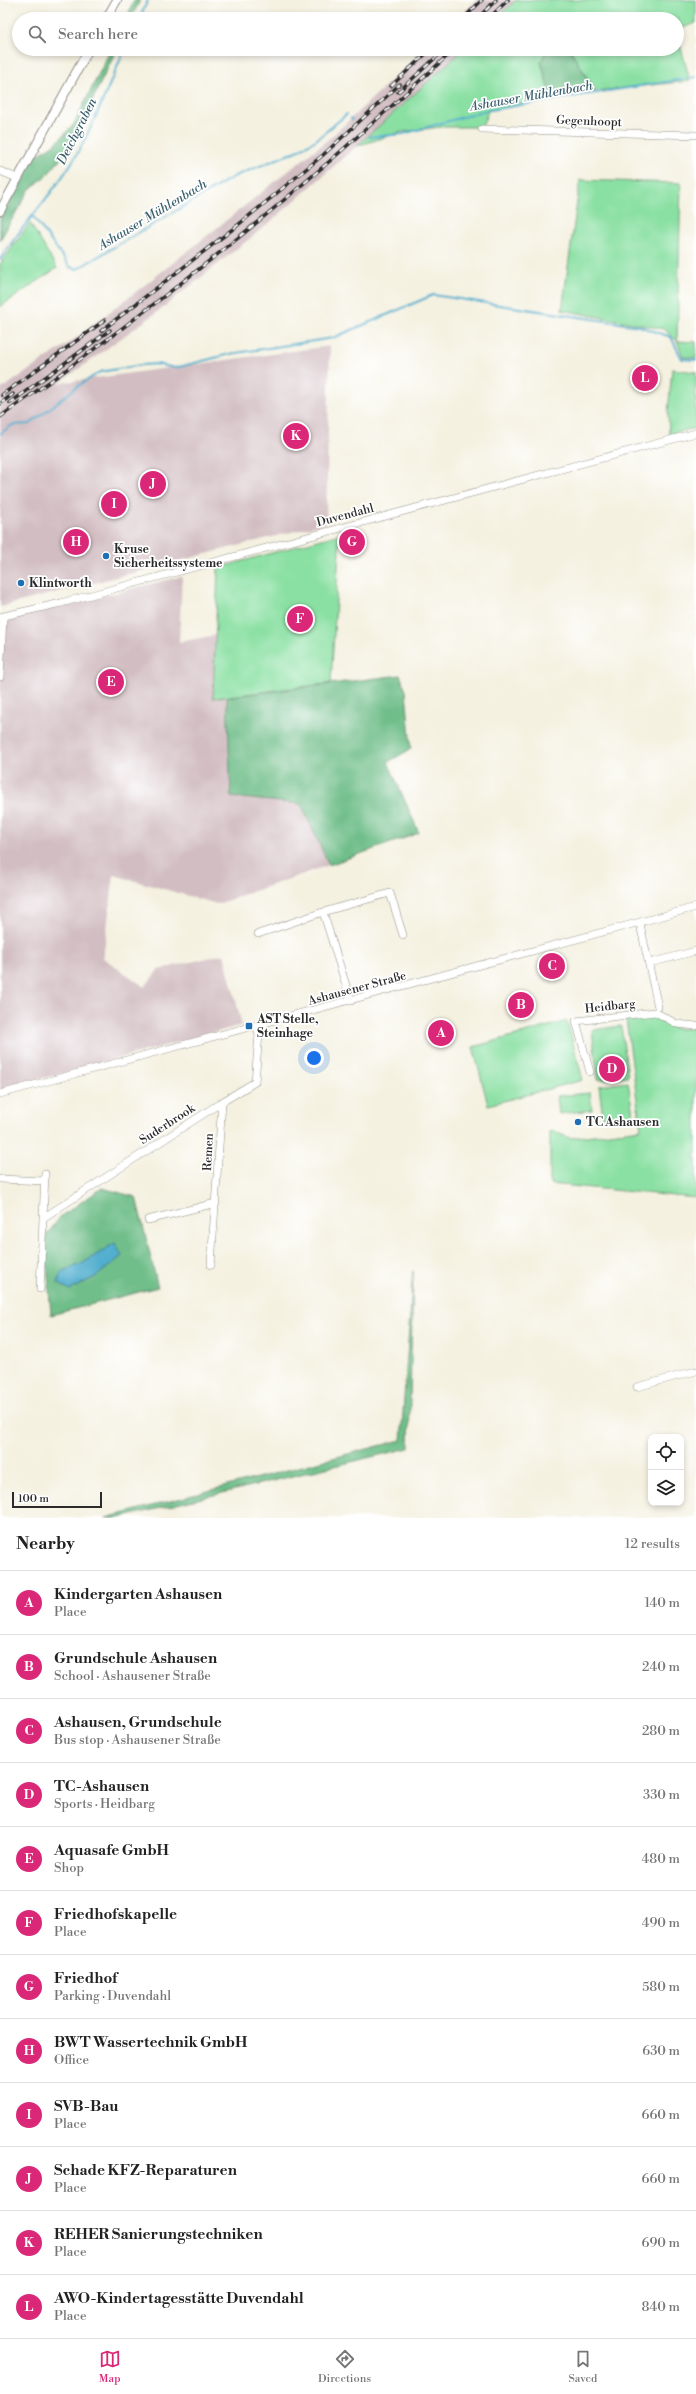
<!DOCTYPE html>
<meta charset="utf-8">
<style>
:root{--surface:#fff;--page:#f6f6f6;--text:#222;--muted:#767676;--line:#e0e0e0;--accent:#db2777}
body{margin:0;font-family:"Libre Bodoni",serif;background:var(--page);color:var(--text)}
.controls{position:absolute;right:12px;bottom:12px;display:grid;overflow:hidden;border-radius:8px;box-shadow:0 2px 6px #0003}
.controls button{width:36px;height:36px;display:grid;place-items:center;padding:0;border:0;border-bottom:1px solid var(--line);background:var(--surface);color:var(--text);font:20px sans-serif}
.scale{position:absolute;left:12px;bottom:10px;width:90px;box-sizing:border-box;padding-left:4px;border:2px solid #2b2b2b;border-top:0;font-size:11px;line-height:14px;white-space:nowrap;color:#2b2b2b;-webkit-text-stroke:3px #fff;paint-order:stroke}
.you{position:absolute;left:314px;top:1058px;width:14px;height:14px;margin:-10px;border:3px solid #fff;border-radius:50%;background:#1a73e8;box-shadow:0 0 0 6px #1a73e833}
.badge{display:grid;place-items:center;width:26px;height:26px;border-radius:50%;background:var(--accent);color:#fff;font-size:13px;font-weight:700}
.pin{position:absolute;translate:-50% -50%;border:2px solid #fff;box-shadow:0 1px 4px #0006}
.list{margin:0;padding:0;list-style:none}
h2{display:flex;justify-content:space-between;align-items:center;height:52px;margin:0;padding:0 16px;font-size:17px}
h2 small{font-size:13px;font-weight:400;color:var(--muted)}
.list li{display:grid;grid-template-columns:26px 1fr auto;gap:12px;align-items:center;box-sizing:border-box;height:64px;padding:0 16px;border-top:1px solid var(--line)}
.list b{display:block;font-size:15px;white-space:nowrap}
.list p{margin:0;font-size:13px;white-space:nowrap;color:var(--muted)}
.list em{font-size:13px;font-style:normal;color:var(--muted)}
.icon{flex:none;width:22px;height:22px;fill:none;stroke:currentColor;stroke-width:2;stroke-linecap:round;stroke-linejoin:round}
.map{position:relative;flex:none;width:696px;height:1518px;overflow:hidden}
.search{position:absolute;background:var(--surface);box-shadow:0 2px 6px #0003;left:12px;right:12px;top:12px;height:44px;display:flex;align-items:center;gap:10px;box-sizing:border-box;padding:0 14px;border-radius:22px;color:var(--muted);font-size:15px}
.sheet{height:820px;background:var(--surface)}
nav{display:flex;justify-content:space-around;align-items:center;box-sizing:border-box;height:56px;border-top:1px solid var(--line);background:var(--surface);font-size:11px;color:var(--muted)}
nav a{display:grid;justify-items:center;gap:2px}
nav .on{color:var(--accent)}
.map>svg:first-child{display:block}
.industrial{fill:#d2bec2}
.green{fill:#8ae0a3;stroke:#5a8667}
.forest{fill:#6fbe89;stroke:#4d745a}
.water{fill:#51aecf;stroke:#3e6c7d}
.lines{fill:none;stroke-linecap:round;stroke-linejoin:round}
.stream{stroke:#51aecf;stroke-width:2}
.minor-casing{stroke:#908e86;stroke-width:8}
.major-casing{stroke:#908e86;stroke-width:10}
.minor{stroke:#fff;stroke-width:7}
.major{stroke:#fff;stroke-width:8}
.rail-casing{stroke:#2b2b2b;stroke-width:3.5}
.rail{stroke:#fff;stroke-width:2;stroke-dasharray:6;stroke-linecap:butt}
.poi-dot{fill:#1f6fb2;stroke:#fff;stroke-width:1.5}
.labels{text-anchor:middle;stroke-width:3.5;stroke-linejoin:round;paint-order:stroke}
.street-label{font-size:12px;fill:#2b2b2b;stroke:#fff}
.poi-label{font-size:12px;font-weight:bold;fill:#2b2b2b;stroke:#fff;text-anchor:start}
.water-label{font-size:13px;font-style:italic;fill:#3a5f6d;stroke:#fff}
</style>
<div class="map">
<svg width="696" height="1518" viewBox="0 0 696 1518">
<rect width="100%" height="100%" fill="#fff"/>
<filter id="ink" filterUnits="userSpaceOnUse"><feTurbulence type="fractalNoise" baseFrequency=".025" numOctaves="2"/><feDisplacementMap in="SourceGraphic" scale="8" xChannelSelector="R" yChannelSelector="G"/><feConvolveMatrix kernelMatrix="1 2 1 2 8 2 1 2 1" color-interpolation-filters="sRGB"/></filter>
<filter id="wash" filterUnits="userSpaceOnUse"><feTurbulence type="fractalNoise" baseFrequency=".012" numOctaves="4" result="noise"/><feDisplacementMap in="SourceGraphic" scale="16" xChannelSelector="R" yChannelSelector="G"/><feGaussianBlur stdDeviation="0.9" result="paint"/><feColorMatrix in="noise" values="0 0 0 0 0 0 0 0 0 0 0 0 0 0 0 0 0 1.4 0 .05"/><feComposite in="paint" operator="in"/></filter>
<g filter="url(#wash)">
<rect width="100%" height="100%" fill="#f4f1e0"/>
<path class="industrial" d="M477 0H516L496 19H457Z
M425 49H464L416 94 268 224 156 313 59 383 330 346 326 523 0 607V390L73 340 150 281 330 138Z
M182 576 179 642 215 635 213 698 227 697 231 797 301 804 329 865 217 904 114 875 103 958 145 987 158 970 224 954 242 1025 0 1090V620H9Z"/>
<path class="green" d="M516 0H696V23L677 30V19H496Z
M677 33 690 81 595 91 570 49H677Z
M464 49H547L541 62 551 97 488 111 482 127H441L401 132 357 146Z
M580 180 681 183 677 341 696 342V358L683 357 677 341 664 329 562 310Z
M30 223 57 268 0 307V264Z
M672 369 696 372V428L669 434 668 413Z
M340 534 331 683 213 698 218 568Z
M652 1016 677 1029 696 1028V1198L550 1184V1131L555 1132 570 1138 641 1129 626 1019Z
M567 1021 583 1080 488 1105 473 1047Z
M621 1026 628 1076 598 1080 592 1030Z
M628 1082 633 1114 603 1118 599 1086Z
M590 1093 592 1110 559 1114 557 1096Z"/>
<path class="forest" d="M134 0H140L131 19H126Z
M111 49H117L67 152 46 176 29 190 0 240V219L36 156 56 143 74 124Z
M547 49H570L595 91 551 97 541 62Z
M400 675 406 691 411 749 388 762 419 833 329 865 301 804 231 797 227 697Z
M102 1188 136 1197 158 1287 51 1315 45 1237 61 1216Z
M413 1271 409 1448 119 1518H106L401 1440Z"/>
<path class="water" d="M115 1243 122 1256 97 1276 70 1290 58 1283 61 1272 83 1263Z"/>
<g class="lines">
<path class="stream" d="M139 19 148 0
M351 118 352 120
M370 137 403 134 484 111 696 77
M32 215 70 267 77 269 235 176 297 151 316 140 347 114
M0 260C23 223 55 193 77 154 96 121 109 84 125 49
M0 434 12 425 30 424 78 386 100 372 141 365 157 364 175 368 230 354 333 338 433 295 639 326 671 337 682 359 696 360"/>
</g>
</g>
<g filter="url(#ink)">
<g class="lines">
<defs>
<path id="minor" d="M482 129 696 135
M0 171 17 178
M0 617 61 603 696 433
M0 677 3 617
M323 912 390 893 403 935
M640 924 658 1007
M258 934 323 912 351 1001
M650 963 696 951
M590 1072 576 1021 655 1012 677 1024 696 1026
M0 1094 696 907
M0 1179 45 1181
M43 1218 45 1174
M148 1220 216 1203
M211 1265 222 1102
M40 1289 43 1218 222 1102 255 1082 259 1034 256 1025
M637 1387 696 1371"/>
<path id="major" d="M106 19 117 0
M0 211 89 49"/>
</defs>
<use href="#minor" class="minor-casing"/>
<use href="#major" class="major-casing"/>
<use href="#minor" class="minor"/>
<use href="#major" class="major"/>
<defs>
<path id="rail" d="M463 19 482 0
M477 19 496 0
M488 19 508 0
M391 86 431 49
M398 92 445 49
M101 331 238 225 323 155 400 84
M2 395 105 320
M10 403 110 330
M0 404 13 394
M0 417C114 337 226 251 331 160 373 123 414 86 455 49"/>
</defs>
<use href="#rail" class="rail-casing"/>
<use href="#rail" class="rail"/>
</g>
</g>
<g class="poi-dot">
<circle cx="106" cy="556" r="4"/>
<circle cx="21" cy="583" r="4"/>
<rect x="245" y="1022" width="8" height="8" rx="2"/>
<circle cx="578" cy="1122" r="4"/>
</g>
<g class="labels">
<g class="street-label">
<text transform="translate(589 121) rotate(2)" y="4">Gegenhoopt</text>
<text transform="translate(345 515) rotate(-15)" y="4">Duvendahl</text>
<text transform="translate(357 988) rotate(-15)" y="4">Ashausener Straße</text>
<text transform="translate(610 1006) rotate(-6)" y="4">Heidbarg</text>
<text transform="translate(167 1124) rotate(-33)" y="4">Suderbrook</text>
<text transform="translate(208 1152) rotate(-87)" y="4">Remen</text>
</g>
<g class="poi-label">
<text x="114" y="553">Kruse<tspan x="114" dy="14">Sicherheitssysteme</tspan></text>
<text x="29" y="587">Klintworth</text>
<text x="257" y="1023">AST Stelle,<tspan x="257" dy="14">Steinhage</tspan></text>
<text x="586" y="1126">TC Ashausen</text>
</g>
<g class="water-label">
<text transform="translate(531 95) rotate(-10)" y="5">Ashauser Mühlenbach</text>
<text transform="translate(76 131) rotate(-63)" y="5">Deichgraben</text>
<text transform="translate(152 214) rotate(-31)" y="5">Ashauser Mühlenbach</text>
</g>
</g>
</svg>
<div class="controls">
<button><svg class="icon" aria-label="locate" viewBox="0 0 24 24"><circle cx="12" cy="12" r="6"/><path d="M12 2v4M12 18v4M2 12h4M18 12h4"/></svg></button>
<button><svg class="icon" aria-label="layers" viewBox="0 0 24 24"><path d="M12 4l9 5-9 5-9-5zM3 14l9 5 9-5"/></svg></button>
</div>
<div class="scale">100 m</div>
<div class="you"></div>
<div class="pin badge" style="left:441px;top:1033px">A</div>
<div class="pin badge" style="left:521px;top:1005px">B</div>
<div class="pin badge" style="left:552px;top:966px">C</div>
<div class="pin badge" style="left:612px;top:1069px">D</div>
<div class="pin badge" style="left:111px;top:682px">E</div>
<div class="pin badge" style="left:300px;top:619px">F</div>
<div class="pin badge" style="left:352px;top:542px">G</div>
<div class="pin badge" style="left:76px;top:542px">H</div>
<div class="pin badge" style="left:114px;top:504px">I</div>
<div class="pin badge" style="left:153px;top:484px">J</div>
<div class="pin badge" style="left:296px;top:436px">K</div>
<div class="pin badge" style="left:645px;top:378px">L</div>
<div class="search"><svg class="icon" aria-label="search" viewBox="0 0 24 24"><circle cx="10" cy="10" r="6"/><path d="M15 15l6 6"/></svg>Search here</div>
</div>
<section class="sheet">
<h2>Nearby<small>12 results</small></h2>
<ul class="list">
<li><span class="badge">A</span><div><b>Kindergarten Ashausen</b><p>Place</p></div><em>140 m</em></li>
<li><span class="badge">B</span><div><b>Grundschule Ashausen</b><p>School · Ashausener Straße</p></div><em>240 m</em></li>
<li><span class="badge">C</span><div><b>Ashausen, Grundschule</b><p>Bus stop · Ashausener Straße</p></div><em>280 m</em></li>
<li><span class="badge">D</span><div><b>TC-Ashausen</b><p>Sports · Heidbarg</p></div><em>330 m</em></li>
<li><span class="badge">E</span><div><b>Aquasafe GmbH</b><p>Shop</p></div><em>480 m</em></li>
<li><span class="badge">F</span><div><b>Friedhofskapelle</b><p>Place</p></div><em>490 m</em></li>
<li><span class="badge">G</span><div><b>Friedhof</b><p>Parking · Duvendahl</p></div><em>580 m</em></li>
<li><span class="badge">H</span><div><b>BWT Wassertechnik GmbH</b><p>Office</p></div><em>630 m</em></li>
<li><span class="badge">I</span><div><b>SVB-Bau</b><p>Place</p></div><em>660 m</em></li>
<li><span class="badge">J</span><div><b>Schade KFZ-Reparaturen</b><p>Place</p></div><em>660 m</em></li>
<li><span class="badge">K</span><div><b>REHER Sanierungstechniken</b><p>Place</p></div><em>690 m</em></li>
<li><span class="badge">L</span><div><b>AWO-Kindertagesstätte Duvendahl</b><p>Place</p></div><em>840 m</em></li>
</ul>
</section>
<nav>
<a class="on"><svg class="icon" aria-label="map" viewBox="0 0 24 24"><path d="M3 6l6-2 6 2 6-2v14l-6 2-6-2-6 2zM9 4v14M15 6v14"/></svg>Map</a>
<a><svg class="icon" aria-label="directions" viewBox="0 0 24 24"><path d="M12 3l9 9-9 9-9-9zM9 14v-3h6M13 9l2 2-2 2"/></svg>Directions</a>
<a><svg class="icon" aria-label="saved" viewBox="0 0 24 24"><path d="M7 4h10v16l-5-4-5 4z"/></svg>Saved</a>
</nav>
